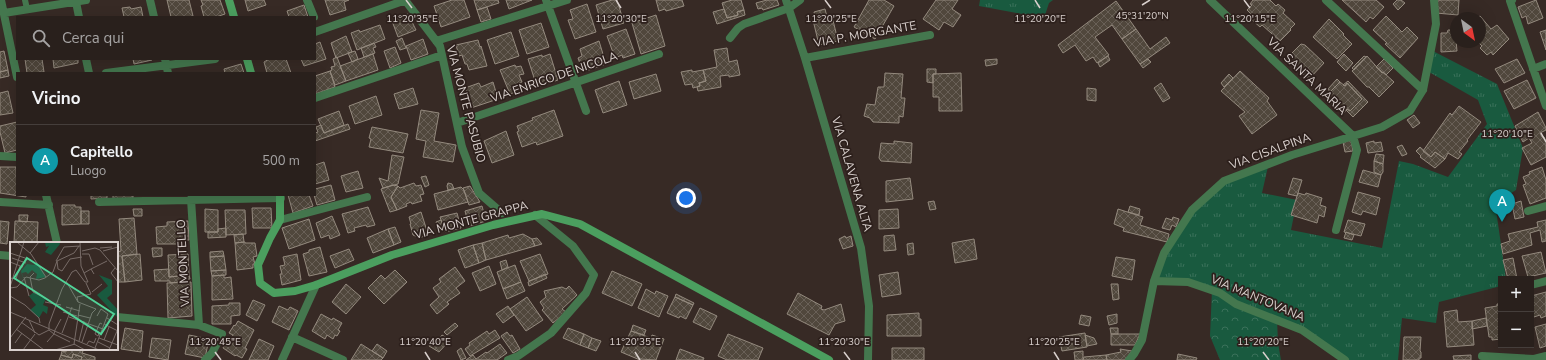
<!DOCTYPE html>
<html lang="it">
<meta charset="utf-8">
<style>
:root{--surface:#29201c;--page:#312825;--text:#f1f3f6;--muted:#a5a3a3;--line:#453e3b;--accent:#51d398}
body{margin:0;font-family:"Nunito Sans",sans-serif;background:var(--page);color:var(--text)}
.controls{position:absolute;right:12px;bottom:12px;display:grid;overflow:hidden;border-radius:0px;box-shadow:0 4px 16px #0002}
.controls button{width:36px;height:36px;display:grid;place-items:center;padding:0;border:0;border-bottom:1px solid var(--line);background:var(--surface);color:var(--text);font:20px sans-serif}
.compass{position:absolute;left:1450px;top:12px;width:36px;height:36px;border-radius:50%;background:var(--surface);box-shadow:0 4px 16px #0002;rotate:147deg}
.you{position:absolute;left:686px;top:198px;width:14px;height:14px;margin:-10px;border:3px solid #fff;border-radius:50%;background:#1a73e8;box-shadow:0 0 0 6px #1a73e833}
.badge{display:grid;place-items:center;width:26px;height:26px;border-radius:50%;background:var(--accent);color:#fff;font-size:13px;font-weight:700}
.pin{position:absolute;translate:-50% -33px;filter:drop-shadow(0 1px 2px #0008)}
.pin::after{content:'';position:absolute;top:21px;width:14px;height:12px;background:inherit;clip-path:polygon(0 0,100% 0,50% 100%)}
.list{margin:0;padding:0;list-style:none}
h2{display:flex;justify-content:space-between;align-items:center;height:52px;margin:0;padding:0 16px;font-size:17px}
h2 small{font-size:13px;font-weight:400;color:var(--muted)}
.list li{display:grid;grid-template-columns:26px 1fr auto;gap:12px;align-items:center;box-sizing:border-box;height:72px;padding:0 16px;border-top:1px solid var(--line)}
.list b{display:block;font-size:15px;white-space:nowrap}
.list p{margin:0;font-size:13px;white-space:nowrap;color:var(--muted)}
.list em{font-size:13px;font-style:normal;color:var(--muted)}
.icon{flex:none;width:22px;height:22px;fill:none;stroke:currentColor;stroke-width:2;stroke-linecap:round;stroke-linejoin:round}
.map{position:relative;flex:none;width:1546px;height:360px;overflow:hidden}
.search{position:absolute;background:var(--surface);box-shadow:0 4px 16px #0002;left:16px;top:16px;width:300px;height:44px;display:flex;align-items:center;gap:10px;box-sizing:border-box;padding:0 14px;border-radius:0px;color:var(--muted);font-size:15px}
.panel{position:absolute;background:var(--surface);box-shadow:0 4px 16px #0002;left:16px;top:72px;width:300px;height:124px;border-radius:0px}
.map>svg:first-child{display:block}
.grass{fill:url(#grass-tufts)}
.forest{fill:url(#forest-crowns)}
.building{fill:url(#building-cross-hatch);stroke:#948a7e}
.lines{fill:none;stroke-linecap:round;stroke-linejoin:round}
.lane{stroke:#44774e;stroke-width:6}
.street{stroke:#44774e;stroke-width:8}
.secondary{stroke:#4b9f5f;stroke-width:8}
.ticks{fill:none;stroke:#d9d0cd;stroke-width:1.5}
.labels{text-anchor:middle;stroke-width:3.5;stroke-linejoin:round;paint-order:stroke}
.street-label{font-size:12px;fill:#d9d0cd;stroke:#2d201c}
.inset-road{fill:none;stroke:#786c68;stroke-width:1}
.view{fill:#51d398;fill-opacity:0.15;stroke:#51d398;stroke-width:2}
.inset-edge{fill:none;stroke:#d9d0cd;stroke-width:2}
.ticks-label{font-size:10px;text-anchor:middle;fill:#d9d0cd;stroke:#2d201c;stroke-width:3.5;stroke-linejoin:round;paint-order:stroke}
</style>
<div class="map">
<svg width="1546" height="360" viewBox="0 0 1546 360">
<defs>
<pattern id="grass-tufts" width="24" height="20" patternUnits="userSpaceOnUse"><rect width="24" height="20" fill="#195a3f"/><path d="M3 7l-1-3M5 7V3M7 7l1-3M15 17l-1-3M17 17v-4M19 17l1-3" fill="none" stroke="#3a715a"/></pattern>
<pattern id="forest-crowns" width="20" height="18" patternUnits="userSpaceOnUse"><rect width="20" height="18" fill="#195a3f"/><path d="M2 6a3 3 0 1 1 6 0M12 15a3 3 0 1 1 6 0" fill="none" stroke="#3a715a"/></pattern>
<pattern id="building-cross-hatch" width="8" height="8" patternUnits="userSpaceOnUse"><rect width="8" height="8" fill="#50473c"/><path d="M0 0l8 8M0 8l8-8" fill="none" stroke="#696057"/></pattern>
</defs>
<rect width="100%" height="100%" fill="#372a25"/>
<path class="grass" d="M980 0H1053L1049 3 1044 18 979 6Z
M1429 49 1497 84 1523 148 1516 190 1495 203 1506 279H1501V286L1439 302 1436 323 1402 318 1398 360H1348L1303 328 1188 281H1153L1186 219 1220 185 1269 162 1262 193 1297 200 1291 230 1382 248 1399 161 1413 164 1448 177 1487 124 1478 100 1429 72Z"/>
<path class="forest" d="M1212 290 1277 319 1278 343 1281 360H1220L1210 336Z"/>
<path class="building" d="M167 0H189L193 16 192 17H171Z
M201 0H220L225 14 216 17H204L201 6 203 5Z
M245 0H264L266 5 248 11Z
M325 0H349L344 2 346 10 330 15Z
M452 0H464L470 17 441 27 434 6Z
M474 0H498L499 3 477 10Z
M506 0H532L509 9Z
M612 0H617L624 23 603 29 596 5Z
M656 0H682L684 6 666 11 665 9 659 11Z
M732 0H741L744 10 737 12 738 15 727 18 722 3Z
M767 0H777L779 5 763 10 762 8 758 9 756 3Z
M869 0H884L894 6 875 39 854 27Z
M936 0H958L952 9 961 15 953 27 944 22 939 30 923 19Z
M1253 0H1270L1276 6 1278 4 1285 10 1283 13 1295 24 1290 29 1291 30 1280 41 1262 25 1260 27 1251 19 1253 16 1247 10 1252 5 1250 4Z
M1342 0H1376L1384 7 1373 19 1370 17 1366 22Z
M1397 0H1401L1405 3 1398 10 1393 4Z
M1437 0H1459L1458 15 1436 13Z
M1536 0 1543 18 1528 24 1526 16 1522 18 1518 7Z
M1116 1 1136 29 1122 39 1112 25 1095 37 1109 55 1097 63 1093 57 1086 61 1075 45 1063 53 1058 45Z
M587 4 596 32 575 39 568 20 573 19 570 10Z
M304 5 308 17H289L287 11Z
M130 7 131 9 141 7 143 17H124L122 8Z
M487 7 491 19 481 22 477 10Z
M724 9 727 18 738 15 737 12 744 10 745 15 717 24 713 12Z
M825 9 827 17 816 20 814 12Z
M408 14 416 30 398 37 392 21Z
M656 15 665 46 641 54 632 23Z
M832 16 838 41 819 45 813 20Z
M1386 16 1402 32 1407 27 1418 38 1400 58 1385 44 1387 43 1373 30Z
M1480 16 1491 29 1497 25 1509 39 1493 55 1491 52 1487 55 1480 48 1482 46 1478 42H1480V18H1477Z
M1329 19 1344 34 1343 35 1352 44 1337 59 1313 37Z
M541 23 549 47 527 54 519 30Z
M380 25 385 39 357 50 351 33 359 30 360 32Z
M626 29 635 54 623 58 622 55 615 58 607 36Z
M1136 29 1150 49 1166 37 1170 43 1140 64 1122 39Z
M1448 30H1455L1457 51 1441 52V33H1447Z
M1546 30V50L1540 32Z
M511 32 519 56 495 64 487 40Z
M346 36 352 52 336 58 331 43Z
M402 38 406 48 400 50 396 41Z
M423 39 428 54 411 60 406 46Z
M478 40 480 47 481 46 487 66 469 70 467 64H465L462 55 459 56 456 45Z
M599 41 606 64 583 72 578 58 582 56 580 49Z
M320 42 326 59 304 66 301 59H315V44Z
M374 43 376 47 373 48 375 53 364 57 361 48Z
M1301 44 1305 45 1324 63 1309 79 1286 59Z
M395 47 401 63 390 68 384 51Z
M727 48 729 62 737 60 740 75 729 77V75L720 76 721 87 698 91 697 87 700 86 699 83 706 81 703 70 717 67 714 50Z
M4 51 8 70 0 72V52Z
M355 51 358 59 352 62 348 53Z
M373 54 378 70 346 81 340 66Z
M550 54 558 80 537 87 528 59 542 55V57Z
M1344 54 1353 63 1346 71 1337 62Z
M1108 56 1110 60 1100 67 1098 63Z
M1364 56 1366 57 1354 70 1352 68Z
M1367 56 1382 73 1383 72 1394 82 1379 97 1369 87H1367L1352 71Z
M337 57 346 81 335 85 330 71 332 70 331 67 335 66 333 59Z
M25 59H42L44 72 27 73Z
M53 59H78V63L54 68Z
M133 59H152V60L134 64Z
M269 59H286L291 73H267L264 62Z
M997 59V64L986 66 985 60Z
M1148 59 1151 62 1143 68 1140 64Z
M1384 59 1393 68 1386 75 1376 67Z
M1517 59 1525 73 1504 83 1495 69Z
M241 64 244 73H225L224 69Z
M515 65 516 67 521 66 524 74 519 75 522 82 519 83 521 90 510 94 500 70Z
M927 69H936V74H933V83L927 82Z
M8 70 9 76 0 78V72Z
M692 70V72L703 70 706 81 699 83 700 86 693 88 692 84 685 85 681 72Z
M330 71 335 87 315 94V76Z
M1240 71 1269 98 1267 101 1277 115 1252 134 1239 116 1245 112 1221 91Z
M885 73 903 74 901 98H905L903 117 899 116V123L873 122 870 118 864 116 867 104 875 105 878 87H884Z
M961 73 962 111H939V97H933V74Z
M656 74 661 91 634 99 629 82Z
M1229 74 1233 78 1224 87 1221 83Z
M1337 79 1340 82 1330 92 1328 89Z
M1527 80 1536 98 1514 109 1504 91Z
M619 81 627 105 603 113 595 90Z
M1348 81 1368 102 1353 117 1346 110 1347 109 1350 111 1362 99 1347 83 1345 86 1343 85Z
M493 82 498 99 471 108 465 88 479 83 481 87Z
M1340 82 1345 86 1347 83 1362 99 1350 111 1347 109 1343 114 1326 98 1332 94 1330 92Z
M1161 83 1170 98 1163 102 1154 88Z
M413 88 418 104 399 109 394 94Z
M1087 88 1096 89V101L1087 100Z
M8 91 13 113 0 115V93Z
M376 96 382 115 355 124 349 106Z
M1459 106 1481 122 1467 140 1468 141 1459 152 1462 154 1458 159 1448 153 1445 159 1435 152 1431 157 1423 151 1450 113 1452 115Z
M421 110 439 113 434 141 456 145 453 162 423 157 426 141 416 139Z
M554 110 563 136 537 145 536 142 522 147 517 132 519 131 517 126 533 120 532 118Z
M339 111 344 125 324 133 318 119Z
M1538 112 1546 128V130L1540 133 1542 137H1544L1546 141V157L1531 165 1522 148 1532 143 1529 138 1523 142 1515 126Z
M1414 115 1420 123 1413 128 1407 120Z
M17 122V150L5 153 0 132V126Z
M348 124 350 129 315 141V133L318 132 316 127 321 125 324 133Z
M372 127 408 134 403 153 369 147 371 139 369 138Z
M506 131 514 155 492 163 484 141Z
M1351 140 1353 151 1345 152 1343 142Z
M894 141 912 143 911 163 881 161 879 158 881 143 894 144Z
M1374 141V143L1381 142 1383 151 1368 153 1366 143Z
M1402 145 1407 154 1402 156 1397 147Z
M1420 147 1431 157 1435 152 1445 159 1435 168 1420 157 1421 156 1416 151Z
M1376 154 1384 155 1383 164 1374 161Z
M392 155 404 157 398 184 383 188 379 178 388 181Z
M1374 161 1383 164V172L1381 175 1374 172Z
M324 162 329 180 315 184V165Z
M0 167H16L17 195H26V197L0 193Z
M1542 167 1546 180V198L1530 204 1523 185 1526 184 1523 177 1530 174 1529 172Z
M1363 170 1381 175 1378 187 1359 182Z
M358 171 363 188 346 192 341 176Z
M426 176 429 185 425 187 421 177Z
M910 178 913 199 886 202V181Z
M1293 178 1302 180 1297 196 1288 194Z
M414 183 416 186 421 185 424 194 420 195 422 201 412 204 411 202 406 204 407 206 397 210 391 197 398 186 400 188Z
M448 183 452 184 454 189 448 190 447 186Z
M331 185 335 200 317 205 314 195H315V189Z
M393 185 398 186 391 197 397 210 390 212 381 189Z
M470 186 480 202 469 205 463 188Z
M461 187 464 190 468 202 438 210 434 194Z
M1358 192 1380 198 1376 215 1363 211 1361 215 1352 212Z
M1298 193 1305 195 1306 193 1322 198 1320 205 1326 207 1324 217 1319 215 1317 223 1291 215Z
M91 195H107V198L91 199Z
M113 195H133V198L113 199Z
M288 195H309L313 206 293 213Z
M934 201 936 209 930 210 928 202Z
M1521 201 1524 217 1515 219 1512 204Z
M62 205H75V207H81V224L62 225Z
M482 206 486 221 469 226 465 211Z
M1130 206 1140 209 1139 215 1128 212Z
M368 207 375 225 367 227 366 225 354 228 355 231 348 233 342 214Z
M252 208H271L272 228H253Z
M133 209H142V216H134Z
M205 209 218 210V232H205Z
M898 209 899 228 879 229V210Z
M1118 209 1143 217 1140 225 1169 234 1167 242 1123 231 1124 228 1114 224Z
M225 210H245L246 234 226 235Z
M81 211H89V224H81Z
M421 212 428 234 420 238 413 235 410 224H411L409 217Z
M457 213 461 228 445 232 440 217Z
M19 215H28L27 222 19 221Z
M332 216 340 235 330 239 329 235 321 238 316 223Z
M1173 217 1179 219 1176 227 1172 225 1170 230 1162 228 1166 218 1172 220Z
M134 218 137 254 122 256 125 282H117V252L121 251 119 219Z
M309 219 315 240 289 249 282 228Z
M441 220 444 229 439 230 436 222Z
M1348 220 1365 224 1361 236 1344 232Z
M1546 220V241L1542 242 1540 230 1530 233 1532 245 1503 254 1501 244 1510 241 1508 234 1538 227 1537 222Z
M0 221 9 222 7 244 0 243Z
M15 221 38 222 37 243H14Z
M188 221 189 240H178V244H157L156 227 167 226V222Z
M395 227 401 242 394 245 388 229Z
M226 228V237L208 238V232H218V229Z
M388 229 394 245 373 253 367 238Z
M1346 232 1354 235 1352 240 1344 238Z
M243 234 244 242 235 243 234 235Z
M523 234 532 239 535 246 486 260 482 243 508 235 509 238Z
M894 235 896 250 884 251V236Z
M845 236 846 238 851 236 853 246 843 249 839 239Z
M537 238 542 244 535 246 532 239Z
M974 239 977 259 955 263 952 243Z
M245 242V243H255L257 256 253 257 255 264H253V268L237 270 235 243Z
M482 243 486 260 479 263 473 245Z
M913 243 914 254 908 255 907 244Z
M473 245 479 263 465 268 458 250Z
M320 247 327 272 309 276 303 254 309 252V250Z
M152 248H162V256L153 257Z
M349 249 354 260 335 268 330 256Z
M223 251 224 256 210 257V252Z
M1541 252 1546 273 1528 277 1522 256Z
M140 254 142 280 125 282 122 256Z
M188 254 189 275 169 277 168 255Z
M297 254 301 280 282 285 280 274H282L280 266 285 265 283 257Z
M540 254 548 274 529 281 520 261Z
M224 256 226 270 211 271 210 257Z
M1116 257 1135 260 1132 280 1112 276Z
M1513 258 1517 279H1508L1503 260Z
M506 260 508 267 502 270 500 262Z
M515 265 521 282 503 289 497 272Z
M489 266 496 284 480 291 472 273Z
M455 267 465 281 456 288 460 293 447 302 449 304 437 314 430 305 439 297 433 288 441 282 439 279Z
M169 269V277L189 275 190 279 180 280V282L170 283V281H155L154 270Z
M226 270V275L212 276 211 271Z
M395 270 407 282 384 304 368 288 381 275 385 279Z
M612 271 642 284 632 306 602 293Z
M898 272 901 294 882 297 879 275Z
M545 274 547 278 529 286 528 282Z
M224 275V278L231 277 233 299 212 300V276Z
M191 282 192 316 168 318 167 283Z
M521 282 525 291 507 299 503 289Z
M346 284 361 297 346 314 332 302Z
M1111 284H1118L1119 299 1113 300Z
M569 286 577 295 562 309 566 312 553 323 542 310 544 308 540 302 546 297 544 291 562 287 566 289Z
M646 289 655 294 656 291 668 296 659 317 638 308Z
M1546 292V316L1541 318 1540 315 1534 317 1531 309V296Z
M798 293 822 306 821 309 824 310 841 304 845 321 835 324 829 335 787 314Z
M676 294 694 303 693 305 675 297Z
M527 297 543 320 526 331 510 309Z
M675 297 693 305 686 319 680 316 679 318 667 313Z
M253 300 265 305 257 321 246 315Z
M229 303H240V315L231 316V324H212V306L229 305Z
M1497 304H1501V339L1492 340V337H1489L1485 308 1497 306Z
M279 306 288 310 290 307 298 311 289 330 272 322Z
M508 306 514 315 503 323 496 314Z
M700 308 717 316 710 330 693 322Z
M1457 310 1458 322 1472 321 1474 345 1447 347 1444 312Z
M919 313V319H921V336H887V315Z
M321 314 332 320 333 318 342 323 338 330 340 331 337 336 335 335 333 339 327 335 325 339 312 331Z
M1117 314V323L1109 325 1107 316Z
M1081 315 1091 317 1089 326 1079 324Z
M1486 318 1487 326 1472 329V321Z
M238 321 254 330 245 348 247 349 242 358 236 355 235 356 223 348 227 340 230 342 233 335 229 333 234 325 235 326Z
M455 323 458 326 447 335 444 332Z
M1546 324V346L1540 348 1535 327Z
M633 325 646 330 644 335 631 331Z
M125 328 143 331 141 352 121 349Z
M568 328 584 334 580 345 563 338Z
M1110 328H1118V334H1111Z
M495 330 500 338 470 356 465 349 470 345 469 343 487 331 489 334Z
M631 331 651 338 652 335 664 339 656 360 640 359V360L621 352Z
M507 332 510 336 512 335 520 349 513 353 501 336Z
M1085 333 1087 347 1062 351 1059 337Z
M584 334 592 338 588 348 580 345Z
M728 334 763 348 758 360H727L718 356Z
M1111 334H1140L1135 345H1111Z
M189 335 209 339 205 358 185 354Z
M442 335 450 340 439 352 429 346 434 339 438 341Z
M1085 335 1094 338 1097 344 1087 346Z
M1404 337H1421L1420 351 1421 352V358H1419V360H1403Z
M152 338 171 340 168 360 149 357Z
M592 338 601 341 596 351 588 348Z
M259 339 274 346 268 360H249Z
M361 344 383 358 381 360H351Z
M377 344 387 351 383 358 372 351Z
M500 344 507 353 497 360H466L473 355 476 359 486 352 487 353Z
M461 348 466 358 461 360 457 351Z
M892 348H924V360H892Z
M66 349H77L83 351 82 353 95 357V360H81L82 357 73 354 72 358 61 355 62 351 66 352Z
M680 349 704 358 703 360H676Z
M1120 349 1132 351 1125 360H1107L1106 355 1121 352Z
M1083 351V360H1075L1074 352Z
M73 354 82 357 81 360H59L61 355 72 358Z
M1178 354 1197 358 1196 360H1177Z
M1106 355 1107 360H1083L1084 357Z
M1471 355V360H1454L1453 356Z"/>
<g class="lines">
<path class="lane" d="M25 0 27 9"/>
<path class="street" d="M1 0 17 77
M150 0 154 17
M307 0 314 17
M405 0 440 46 462 147 479 193 502 213
M546 0 586 111
M786 0 805 58 861 248 869 306 868 360
M1210 0 1353 136 1357 150 1336 230
M1326 0 1423 90
M1512 0 1510 1 1546 106
M76 2 79 17
M4 13 86 0
M315 32 406 0
M730 38 738 28 744 24 789 8 800 0
M436 41 567 0
M805 58 930 35
M86 59 89 73
M165 59 168 73
M1533 69 1546 64
M106 73 215 59
M315 98 442 55
M457 123 659 54
M0 156 17 157
M46 195 57 243
M0 202 49 205
M99 202 281 198
M1528 211 1546 206
M280 220 367 197
M0 255 11 256
M1154 281 1188 282 1220 293 1236 304 1302 330 1345 360
M1531 285 1546 281
M117 317 199 325 191 199
M199 325 222 334 212 353 205 360
M292 337 343 360
M1482 356 1534 359 1546 356
M282 360 316 285
M508 360 518 356 551 333 586 293 594 275 573 246 535 215
M1129 360 1134 354 1142 340 1154 281 1164 253 1192 210 1224 181 1292 155 1382 127 1410 111 1423 90 1436 24 1434 0"/>
<path class="secondary" d="M229 0 234 17
M247 59 251 73
M280 195V220L270 238 258 265 260 283 274 293 295 291 316 285 392 255 493 225 542 214 580 224 829 360"/>
</g>
<path class="ticks" d="M406 0 412 8M616 0 621 8M825 0 831 8M1035 0 1040 8M1244 0 1250 8M1142 5 1150 0M1541 133 1546 142M215 352 221 360M425 352 430 360M635 352 640 360M844 352 850 360M1054 352 1059 360M1263 352 1269 360"/>
<g class="labels">
<g class="street-label">
<text transform="translate(865 34) rotate(-10)" y="4">VIA P. MORGANTE</text>
<text transform="translate(1307 76) rotate(44)" y="4">VIA SANTA MARIA</text>
<text transform="translate(554 77) rotate(-19)" y="4">VIA ENRICO DE NICOLA</text>
<text transform="translate(466 104) rotate(75)" y="4">VIA MONTE PASUBIO</text>
<text transform="translate(1270 151) rotate(-20)" y="4">VIA CISALPINA</text>
<text transform="translate(852 174) rotate(74)" y="4">VIA CALAVENA ALTA</text>
<text transform="translate(471 220) rotate(-15)" y="4">VIA MONTE GRAPPA</text>
<text transform="translate(183 263) rotate(-93)" y="4">VIA MONTELLO</text>
<text transform="translate(1258 298) rotate(23)" y="4">VIA MANTOVANA</text>
</g>
</g>
<g transform="translate(10 242)">
<rect width="108" height="108" fill="#372a25"/>
<path d="M27 20 36 35 26 37 27 32 22 28 18 32 16 30 12 31 13 37 11 29 17 22 24 23ZM24 50 36 56 33 63 38 65 37 72 33 69 29 76 20 68 26 63 19 54Z" fill="#195a3f"/>
<path d="M35 0H49L50 2 41 13 35 10 39 4 36 5ZM89 33 102 38V52L97 56 108 68V76L87 53 98 44Z" fill="#195a3f"/>
<path class="inset-road" d="M7 0 21 12 36 35M85 6 90 8 108 29M90 6 102 5M72 9 85 6M93 9 108 5M0 11 21 18M20 11 29 0M72 12H79L83 23M2 16 16 21M46 19 54 5 70 4M47 19 48 27 52 29 60 17 72 15M0 20 13 25M105 26 101 31 108 40M81 27 97 19M24 31 20 35 23 50 31 54M74 31 81 27 84 32M14 35 19 54M0 36 6 37 10 24M56 39 68 60 86 67 82 71 72 100M0 45 14 0M0 46 7 45 16 35 29 38 35 36 43 30 47 19 64 11 69 4M82 50 92 42M0 54 15 63 29 76 30 81M35 60 51 63M68 60 67 55 81 52 76 41M70 62 64 102 75 108M56 65 70 69M0 70 89 108M53 70 67 74M68 73 80 76M59 75 93 87M97 76 108 83M19 78 25 91M11 80 29 93 39 88M94 82 108 89M6 87 34 108M45 88 44 92 60 100M45 88 51 77M52 91 62 65M89 91 88 94 85 92 90 81 92 82M0 96 16 75M89 96 108 103M94 98 99 85M69 99 74 79M37 100 44 92 39 88V82L52 47 62 30 66 28 75 40H78L71 24 70 0M88 100 100 106M5 101 12 91M77 102 79 99 84 101 86 96M85 106 98 72 91 67 87 74M13 108 25 92M45 108 65 102M99 108 107 89"/>
<path class="view" d="M17 16 104 72 91 92 4 36Z"/>
<rect width="108" height="108" class="inset-edge"/>
</g>
<g class="ticks-label">
<text x="1142" y="19">45°31'20"N</text>
<text x="412" y="22">11°20'35"E</text>
<text x="621" y="22">11°20'30"E</text>
<text x="831" y="22">11°20'25"E</text>
<text x="1040" y="22">11°20'20"E</text>
<text x="1250" y="22">11°20'15"E</text>
<text x="1507" y="137">11°20'10"E</text>
<text x="215" y="345">11°20'45"E</text>
<text x="425" y="345">11°20'40"E</text>
<text x="635" y="345">11°20'35"E</text>
<text x="844" y="345">11°20'30"E</text>
<text x="1054" y="345">11°20'25"E</text>
<text x="1263" y="345">11°20'20"E</text>
</g>
</svg>
<div class="controls">
<button>+</button>
<button>−</button>
</div>
<svg class="compass" viewBox="-18 -18 36 36"><path d="M0-13l5 13h-10z" fill="#e53935"/><path d="M0 13l5-13h-10z" fill="#a5a3a3"/></svg>
<div class="you"></div>
<div class="pin badge" style="left:1502px;top:222px;background:#0f9aa8">A</div>
<div class="search"><svg class="icon" aria-label="search" viewBox="0 0 24 24"><circle cx="10" cy="10" r="6"/><path d="M15 15l6 6"/></svg>Cerca qui</div>
<section class="panel">
<h2>Vicino<small></small></h2>
<ul class="list">
<li><span class="badge" style="background:#0f9aa8">A</span><div><b>Capitello</b><p>Luogo</p></div><em>500 m</em></li>
</ul>
</section>
</div>
